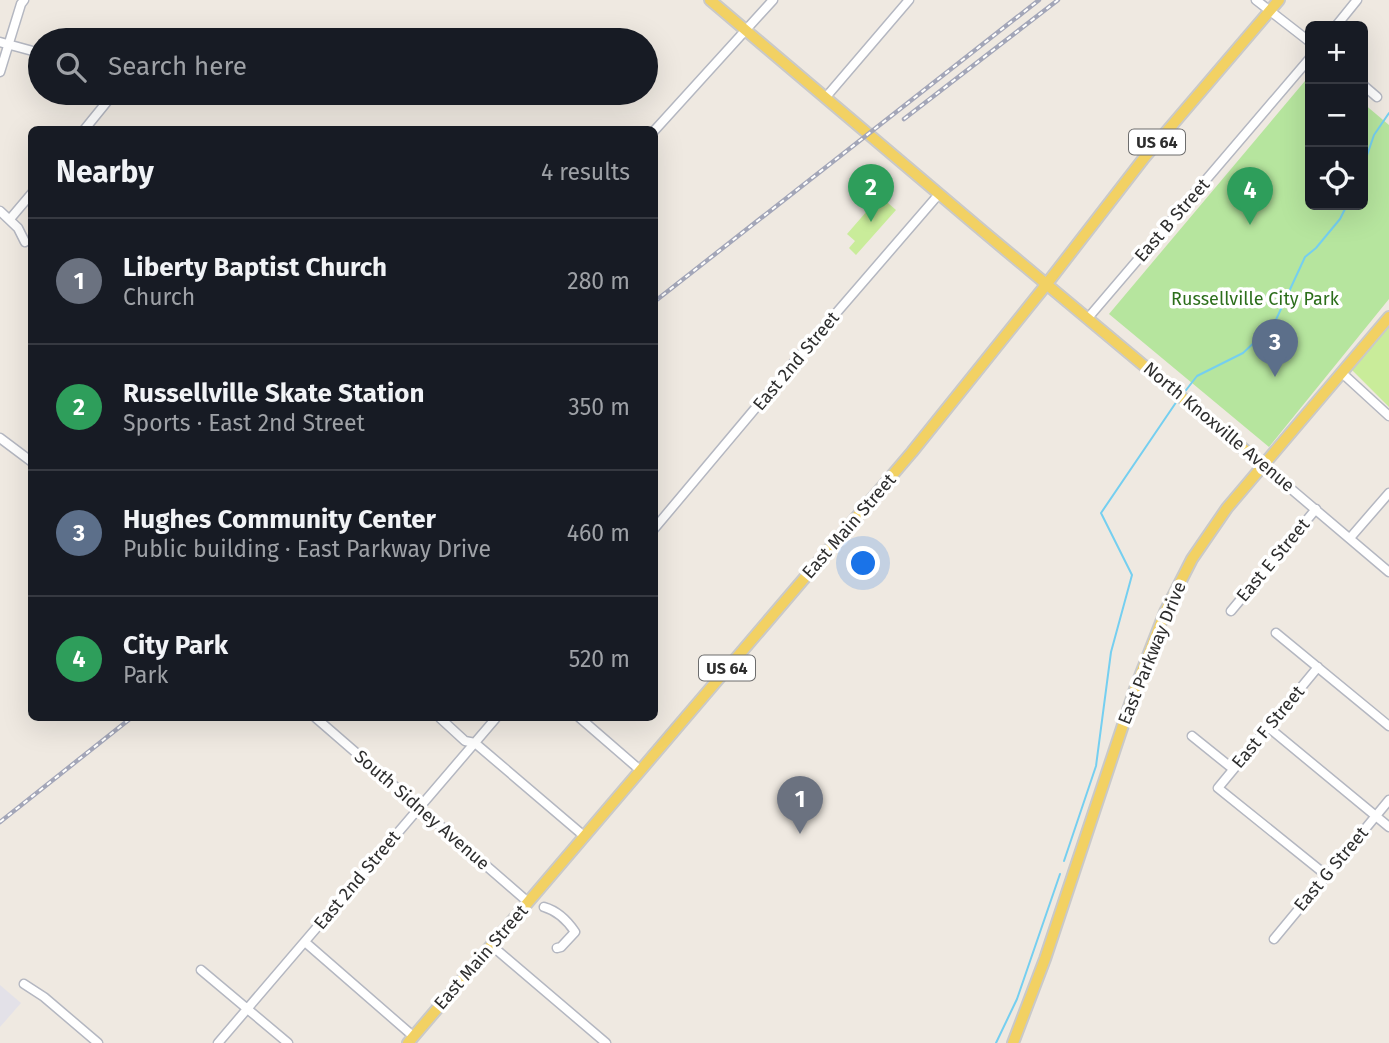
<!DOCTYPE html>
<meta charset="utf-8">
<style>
:root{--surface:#171b24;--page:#20242c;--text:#f1f3f6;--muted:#9ea1a6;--line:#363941;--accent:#8c9099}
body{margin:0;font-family:"Fira Sans",sans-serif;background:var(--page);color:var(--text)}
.controls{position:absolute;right:21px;top:21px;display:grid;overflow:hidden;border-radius:10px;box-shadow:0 7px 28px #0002}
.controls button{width:63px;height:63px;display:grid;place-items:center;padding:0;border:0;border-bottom:2px solid var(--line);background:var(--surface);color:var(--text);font:35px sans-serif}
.you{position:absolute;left:864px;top:564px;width:24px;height:24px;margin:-18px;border:5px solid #fff;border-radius:50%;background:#1a73e8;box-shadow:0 0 0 10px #1a73e833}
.badge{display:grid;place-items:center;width:46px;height:46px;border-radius:50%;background:var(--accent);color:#fff;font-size:23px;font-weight:700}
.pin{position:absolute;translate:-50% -58px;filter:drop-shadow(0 2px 4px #0008)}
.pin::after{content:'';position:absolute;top:37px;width:24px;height:21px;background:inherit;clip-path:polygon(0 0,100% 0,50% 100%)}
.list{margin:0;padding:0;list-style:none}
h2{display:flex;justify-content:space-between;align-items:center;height:91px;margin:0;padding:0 28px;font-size:30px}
h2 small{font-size:23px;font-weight:400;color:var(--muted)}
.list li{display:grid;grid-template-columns:46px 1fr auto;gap:21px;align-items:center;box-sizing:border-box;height:126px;padding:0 28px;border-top:2px solid var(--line)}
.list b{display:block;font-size:26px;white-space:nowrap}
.list p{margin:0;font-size:23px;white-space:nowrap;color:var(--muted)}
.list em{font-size:23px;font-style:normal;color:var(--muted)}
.icon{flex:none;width:38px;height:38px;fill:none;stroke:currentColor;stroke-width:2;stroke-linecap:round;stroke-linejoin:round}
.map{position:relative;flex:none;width:1389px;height:1043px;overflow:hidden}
.search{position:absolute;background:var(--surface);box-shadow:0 7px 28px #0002;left:28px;top:28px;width:630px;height:77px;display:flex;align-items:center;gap:18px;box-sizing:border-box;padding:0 24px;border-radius:38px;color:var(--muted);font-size:26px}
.panel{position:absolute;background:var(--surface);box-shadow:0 7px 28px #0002;left:28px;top:126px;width:630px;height:595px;border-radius:10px}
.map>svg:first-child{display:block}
.industrial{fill:#e3e1e8}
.green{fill:#b6e59e}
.pitch{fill:#c9ec9a}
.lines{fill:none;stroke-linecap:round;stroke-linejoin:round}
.stream{stroke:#75cff0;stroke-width:2}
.minor-casing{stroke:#b4b7c1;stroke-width:11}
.major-casing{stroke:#c9c9c9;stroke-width:14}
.minor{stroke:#fff;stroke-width:8}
.major{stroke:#f2d163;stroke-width:10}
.rail-casing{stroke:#a3a6b8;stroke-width:4.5}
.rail{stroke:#fff;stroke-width:2;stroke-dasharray:5;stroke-linecap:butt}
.labels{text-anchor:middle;stroke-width:7;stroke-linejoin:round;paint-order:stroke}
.shield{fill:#fff;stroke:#6d6d6d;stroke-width:2}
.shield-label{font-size:16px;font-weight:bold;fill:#2e2e2e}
.street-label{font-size:18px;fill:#2e2e2e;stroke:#fff}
.park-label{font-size:18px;fill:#2c6e1b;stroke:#fff}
</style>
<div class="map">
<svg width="1389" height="1043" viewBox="0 0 1389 1043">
<rect width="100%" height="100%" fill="#efe9e1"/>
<path class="industrial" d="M0 985 21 1003 0 1027Z"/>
<path class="green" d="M1310 75V205H1363V103L1389 125V299L1269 447 1109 314Z"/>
<path class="pitch" d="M880 196 896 210 856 255 849 248 855 241 847 234Z
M1389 325V407L1351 369Z"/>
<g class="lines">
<path class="stream" d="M1363 167 1374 135 1389 113
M1183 394 1197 376 1243 353 1274 324 1305 257 1316 248 1340 219 1347 205
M1064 861 1096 766 1111 652 1132 575 1101 513 1177 401
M996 1043 1017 999 1060 874"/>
<defs>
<path id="minor" d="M1256 0 1310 42
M1336 26 1357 0
M0 42 40 53
M0 72 21 4 24 0
M1363 85 1377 97
M826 97 909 0
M84 130 114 93
M654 131 773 0
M0 211 18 228 25 242
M10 219 32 193
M1088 318 1310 58
M1342 373 1389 416
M0 438 32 462
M1264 466 1389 572
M654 529 800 355 939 194
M1350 538 1389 493
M1231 611 1316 509
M1276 633 1389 726
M1318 667 1218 788 1326 875
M316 718 528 902
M440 718 465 741 475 743 584 836
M580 718 640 770
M1268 727 1389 827
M1192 736 1233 769
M544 907C558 911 567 920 575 932L561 947 557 948
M1274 939 1389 800
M305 942 413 1036
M491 945 606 1043
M201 970 288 1043
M24 984 44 997 98 1043
M218 1043 496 718"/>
<path id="major" d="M710 0 984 232 1264 466
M408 1043 912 452 1042 290 1144 158 1279 0
M1013 1043 1045 959 1135 689 1165 612 1192 559 1227 508 1389 317"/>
</defs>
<use href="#minor" class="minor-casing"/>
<use href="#major" class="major-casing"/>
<use href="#minor" class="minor"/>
<use href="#major" class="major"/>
<defs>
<path id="rail" d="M904 119 1058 0
M654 302 1039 0
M0 822 131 718"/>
</defs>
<use href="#rail" class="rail-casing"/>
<use href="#rail" class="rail"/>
</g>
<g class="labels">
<g class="shield">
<rect x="1129" y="129.5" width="56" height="25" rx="5"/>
<rect x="699" y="655.5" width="56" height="25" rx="5"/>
</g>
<g class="shield-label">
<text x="1157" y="148">US 64</text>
<text x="727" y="674">US 64</text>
</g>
<g class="street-label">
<text transform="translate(1172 220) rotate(-49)" y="6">East B Street</text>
<text transform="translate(796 361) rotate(-50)" y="6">East 2nd Street</text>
<text transform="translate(1219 427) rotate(40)" y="6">North Knoxville Avenue</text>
<text transform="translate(849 526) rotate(-49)" y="6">East Main Street</text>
<text transform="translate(1273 560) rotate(-50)" y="6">East E Street</text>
<text transform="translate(1152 653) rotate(-68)" y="6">East Parkway Drive</text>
<text transform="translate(1268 727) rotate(-50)" y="6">East F Street</text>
<text transform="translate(422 810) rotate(41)" y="6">South Sidney Avenue</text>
<text transform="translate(1331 869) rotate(-50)" y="6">East G Street</text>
<text transform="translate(357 880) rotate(-50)" y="6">East 2nd Street</text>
<text transform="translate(481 957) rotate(-49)" y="6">East Main Street</text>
</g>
<g class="park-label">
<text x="1255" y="305">Russellville City Park</text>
</g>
</g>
</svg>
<div class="controls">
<button>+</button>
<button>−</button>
<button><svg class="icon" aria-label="locate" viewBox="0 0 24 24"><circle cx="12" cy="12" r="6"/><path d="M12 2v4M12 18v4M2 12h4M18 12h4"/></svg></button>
</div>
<div class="you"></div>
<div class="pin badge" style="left:800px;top:834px;background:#6b7280">1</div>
<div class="pin badge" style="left:871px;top:222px;background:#2e9e5b">2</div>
<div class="pin badge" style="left:1275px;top:377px;background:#5c6f8a">3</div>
<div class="pin badge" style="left:1250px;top:225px;background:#2e9e5b">4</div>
<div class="search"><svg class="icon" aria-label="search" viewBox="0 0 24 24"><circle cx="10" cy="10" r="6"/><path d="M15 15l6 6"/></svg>Search here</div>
<section class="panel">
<h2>Nearby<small>4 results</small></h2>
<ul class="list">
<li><span class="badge" style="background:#6b7280">1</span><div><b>Liberty Baptist Church</b><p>Church</p></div><em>280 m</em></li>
<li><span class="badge" style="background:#2e9e5b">2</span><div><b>Russellville Skate Station</b><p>Sports · East 2nd Street</p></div><em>350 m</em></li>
<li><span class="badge" style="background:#5c6f8a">3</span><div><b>Hughes Community Center</b><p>Public building · East Parkway Drive</p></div><em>460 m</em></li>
<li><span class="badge" style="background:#2e9e5b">4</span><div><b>City Park</b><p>Park</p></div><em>520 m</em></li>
</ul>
</section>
</div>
